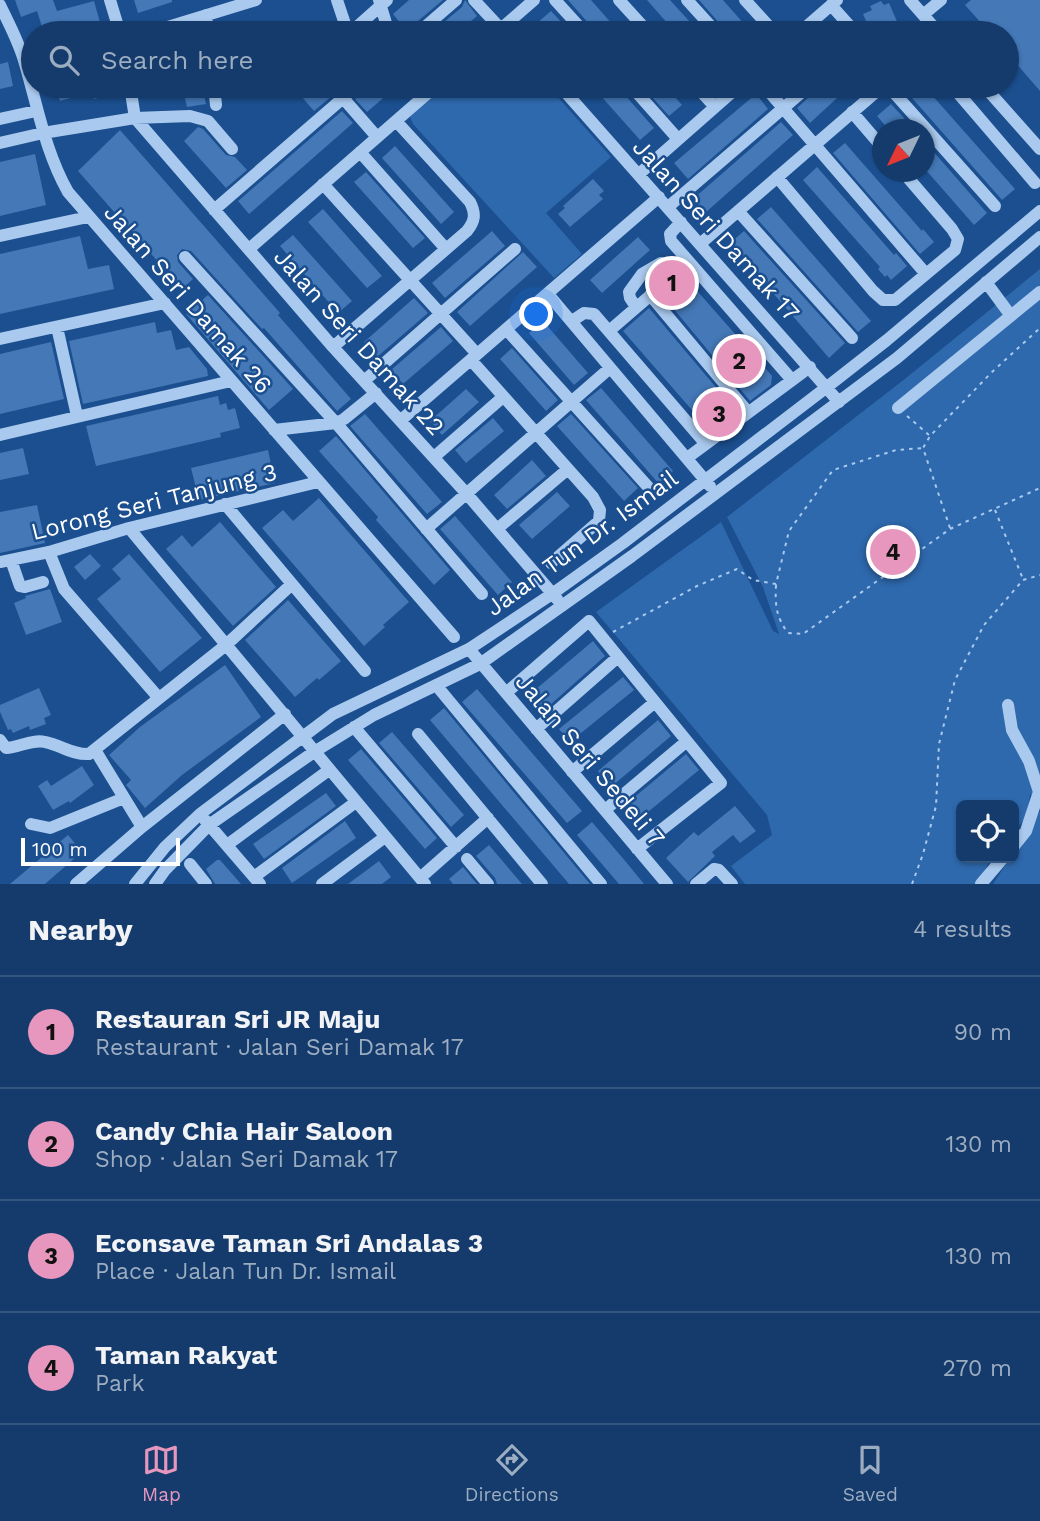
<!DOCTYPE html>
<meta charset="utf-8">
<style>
:root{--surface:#143b6b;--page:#1d4271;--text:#f1f3f6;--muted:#9dadc1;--line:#33557e;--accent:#e797bd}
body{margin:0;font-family:"Work Sans",sans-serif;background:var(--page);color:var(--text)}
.controls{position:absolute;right:21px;bottom:21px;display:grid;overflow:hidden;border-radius:10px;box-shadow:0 2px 5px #0004}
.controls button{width:63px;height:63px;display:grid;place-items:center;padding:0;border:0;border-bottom:2px solid var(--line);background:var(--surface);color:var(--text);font:35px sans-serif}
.compass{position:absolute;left:872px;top:119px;width:63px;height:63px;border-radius:50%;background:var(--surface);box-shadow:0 2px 5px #0004;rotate:227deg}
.scale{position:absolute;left:21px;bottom:18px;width:159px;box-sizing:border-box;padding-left:7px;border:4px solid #fff;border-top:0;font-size:19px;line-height:24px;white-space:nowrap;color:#fff;-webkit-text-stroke:5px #1b4f8f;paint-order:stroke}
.you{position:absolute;left:537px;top:315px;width:24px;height:24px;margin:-18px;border:5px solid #fff;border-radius:50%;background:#1a73e8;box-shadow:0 0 0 10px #1a73e833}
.badge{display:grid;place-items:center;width:46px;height:46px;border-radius:50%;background:var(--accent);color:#111;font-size:23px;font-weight:700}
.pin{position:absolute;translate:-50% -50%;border:4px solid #fff;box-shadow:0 2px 7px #0006}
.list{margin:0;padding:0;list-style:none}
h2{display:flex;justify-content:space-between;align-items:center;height:91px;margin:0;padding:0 28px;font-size:30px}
h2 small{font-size:23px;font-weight:400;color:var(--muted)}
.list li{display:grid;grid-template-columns:46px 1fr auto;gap:21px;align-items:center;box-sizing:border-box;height:112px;padding:0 28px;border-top:2px solid var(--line)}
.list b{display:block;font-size:26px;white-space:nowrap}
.list p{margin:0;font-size:23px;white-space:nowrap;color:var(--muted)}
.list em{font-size:23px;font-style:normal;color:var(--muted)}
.icon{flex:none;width:38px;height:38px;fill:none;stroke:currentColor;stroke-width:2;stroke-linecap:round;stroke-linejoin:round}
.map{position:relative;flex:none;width:1040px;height:884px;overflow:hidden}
.search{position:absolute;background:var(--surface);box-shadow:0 2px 5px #0004;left:21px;right:21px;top:21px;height:77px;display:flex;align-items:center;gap:18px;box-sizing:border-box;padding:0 24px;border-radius:38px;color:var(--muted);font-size:26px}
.sheet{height:539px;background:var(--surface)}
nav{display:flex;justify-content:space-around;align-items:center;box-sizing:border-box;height:98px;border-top:2px solid var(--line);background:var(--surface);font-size:19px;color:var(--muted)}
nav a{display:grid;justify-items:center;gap:4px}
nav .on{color:var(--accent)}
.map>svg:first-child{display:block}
.green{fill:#2e69ad}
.building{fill:#4478b7}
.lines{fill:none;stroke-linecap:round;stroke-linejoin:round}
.path{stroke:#a9c9ee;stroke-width:2;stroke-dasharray:3.5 5;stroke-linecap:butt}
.minor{stroke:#a9c9ee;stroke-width:12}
.labels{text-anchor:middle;stroke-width:5;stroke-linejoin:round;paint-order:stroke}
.street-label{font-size:24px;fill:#fff;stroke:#1b4f8f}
</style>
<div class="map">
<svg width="1040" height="884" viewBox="0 0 1040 884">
<rect width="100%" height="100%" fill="#1b4f8f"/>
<path class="green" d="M440 86H548L611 157 546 213 582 254 554 278 413 124 410 117 414 109Z
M1040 269V803L1030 794 1027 817 1014 831V805H961V858H992L976 884H745L731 866 772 835 767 815 596 612 721 522 773 631 779 634 763 587 727 517 906 378Z
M1040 811V884H993L1010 858H1014V852Z"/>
<path class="building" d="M15 0H53L57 11 94 1 103 33H44L37 11 21 17Z
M134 0H172V2L138 13Z
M409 0H443L412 26 408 33 393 14Z
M465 0 477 16 457 33H431L462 7Z
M568 0H591L620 33H597Z
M647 0H670L700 33H676Z
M699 0H723L752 33H728Z
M971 0H1040V91L1007 53V33H990L965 5Z
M881 1 884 5 889 3 902 33H871L863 14 872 10 870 6Z
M551 11 564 25 571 33H546L537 23Z
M8 62 13 86 0 89V64Z
M55 86H121L122 92 94 99 92 92 60 101Z
M155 86H205L206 95H204L206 104 187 107 183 90 158 97Z
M312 86H344L314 111 301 96Z
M366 86H397L367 112 355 99 363 92Z
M592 86H617L654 128 640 140Z
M642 86H665L682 105 669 116Z
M821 86H850L810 123 797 108Z
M909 86H924L1015 189 1002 200 905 90Z
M756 94 768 109 688 179 674 163Z
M891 104 904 118 914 130H889L877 116Z
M342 111 353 123 249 214 238 201Z
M781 122 793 135 705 213 693 199Z
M198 127 203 129 226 155 235 157 247 170 226 188 184 141Z
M120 130 280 313 278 315 351 399 337 411 264 328 262 329 191 251 182 249 177 255 178 262 193 279 182 289 78 171Z
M925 142 987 213 974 225 925 169Z
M845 143 922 231 923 229 934 242 920 254 833 153Z
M395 146 454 212 441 224 382 158Z
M35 154 46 205 0 216V162Z
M817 167 894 255 896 253 907 266 891 280 887 275 885 277 878 269 880 267 803 180Z
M366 172 425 238 413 248 354 182Z
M593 179 604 191 599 195 603 199 570 227 558 214 565 208 563 206Z
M771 207 871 321 858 332 757 219Z
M323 209 382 276 367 288 308 222Z
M492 231 505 246 445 298 432 283Z
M744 231 845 343 829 358 730 243Z
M293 235 352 301 338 313 280 246Z
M80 236 88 269 109 265 114 289 0 314V254Z
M638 237 650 250 602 293 590 280Z
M523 252 537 267 470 326 457 312Z
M685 277 772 376 771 385 750 401 663 296Z
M208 295 293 389 269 410 186 314Z
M414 298 428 313 377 357 364 342Z
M649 308 736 411 716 426 705 425 623 331Z
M543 321 588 373 574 385 529 333Z
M155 322 157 333 171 330 176 350 189 347 207 369 208 376 83 404 69 341Z
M441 327 453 341 403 384 391 370Z
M51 342 64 399 0 414V354Z
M512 348 558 400 546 411 500 359Z
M601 388 673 471 659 484 586 400Z
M466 389 479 402 442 435 430 421Z
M218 396 220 405 226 403 228 410 235 408 240 428 220 433 221 437 96 466 86 426Z
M365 414 442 502 427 514 350 426Z
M571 414 638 488 624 501 557 426Z
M493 418 504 431 466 463 455 450Z
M336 436 450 570 434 585 376 520 378 517 319 451Z
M23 448 29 474 0 480V453Z
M268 450 275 483 199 500 191 468Z
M532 460 546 476 507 509 494 495Z
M557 492 570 506 532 539 519 525Z
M319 498 409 602 383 625 385 627 364 646 262 528 283 510 293 521Z
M37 505 45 543 0 553V512Z
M455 516 512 582 498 595 440 529Z
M220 522 276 587 233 626 166 549 182 535 192 547Z
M90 554 101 566 85 580 74 567Z
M129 554 202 638 160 672 97 599 121 579 112 569Z
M50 589 62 622 26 635 14 603 26 598 25 596Z
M288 600 341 661 319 680 317 678 295 697 245 640Z
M593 641 605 656 540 714 535 707 537 705 529 695Z
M225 665 261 717 182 775 145 808 126 785 131 780 109 755 140 727Z
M623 677 634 690 570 742 559 729Z
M39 688 51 715 44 718 46 724 30 730 29 726 13 733 11 729 8 730 0 712V705Z
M477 689 582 811 567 823 462 702Z
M444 708 590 884H569L430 720Z
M658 720 671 736 611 787 598 771Z
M392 732 464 815 451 827 379 743Z
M361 749 437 838 425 849 348 760Z
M686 754 699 770 637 821 625 805Z
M82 766 94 785 70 803 69 801 53 810 38 786 47 780 51 786Z
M326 793 336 806 264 859 253 844Z
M735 806 756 831 740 843 733 835 712 852 715 856 688 882 666 858 694 832 698 836Z
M345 821 356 838 292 883 282 868Z
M592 822 626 862 644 884H619L577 835Z
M68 835 82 852 53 877 45 884H10Z
M489 845 494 851 522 884H497L495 878 476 856Z
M217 860H220L241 884H215L206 869Z
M379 861 391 877 382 884H348Z
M463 867 477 884H453L449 879Z"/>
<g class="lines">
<path class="path" d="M907 416 929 435
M995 510 1023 579
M950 528 923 448 930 436 992 372 1040 328
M776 585C775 605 776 617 788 633L803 634 950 529 1040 488
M613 632 697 586 737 569 753 580 776 584 789 531 833 470 896 450 923 448
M912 884 923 854 936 806 939 744 955 680 984 625 1023 580 1040 575"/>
<path class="minor" d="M110 0 120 33
M337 0 348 33
M379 0 389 33
M474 0 501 29
M555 0 585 33
M619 0 649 33
M687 0 717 33
M745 0 775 33
M910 0 939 33
M0 5C9 24 20 44 25 64 38 108 45 151 68 192L454 637
M831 5 856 33
M206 15 208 33
M923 15 941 0
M148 33 256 0
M350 33 387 0
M418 33 456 0
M496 33 534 0
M799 33 837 0
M130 86 135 118
M214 86 216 105
M560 86 839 402
M631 86 678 139
M696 86 715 107
M764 86 926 274
M888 86 995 206
M952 86 1035 183
M984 86 1040 149
M343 98 377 137
M852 112 883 148
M135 118 333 347 466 493 557 599
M0 119 36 111
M0 143 43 133 135 118 190 116 208 121 232 149
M360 152 446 249
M639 174 739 86
M777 177 873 291 883 300H895L955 250 958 239 952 229 903 172
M323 184 477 354
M668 207 809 86
M214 210 357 86
M738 211 852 338
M681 222 670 234 671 241 792 380
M0 236 88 217
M700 244 883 86
M249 249 436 86
M185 257 336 423 482 594
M986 282 1011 316
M548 294 710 486
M650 295 748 412
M636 307 630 298 629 292 642 274 661 263 675 273
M572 321 584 313 594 314 705 443
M57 327 77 416
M506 329 650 489
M609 331 688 263
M0 339 165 303
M333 347 467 231C475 221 476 214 470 202L396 121
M471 360 593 497 600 510 599 521 551 563
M364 381 515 249
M898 408 1040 292
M401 420 659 197
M274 430 336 423 344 419 376 393
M0 435 231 381
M434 457 503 397
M687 458 810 367
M225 504 365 671
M129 528 425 884
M426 529 610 368
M497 529 568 469
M49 552 64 589 158 697
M11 560 20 586 25 587 43 582
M0 562 49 552 129 528 318 482
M469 649 667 884
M436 685 601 884
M506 693 589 621 721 783 637 849
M1008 705 1012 730 1029 761 1039 792 1026 831 1014 846
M354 727 456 847
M536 729 618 657
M418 734 542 884
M0 740 6 748C19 747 33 739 45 742 61 745 72 755 89 754L226 645 292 584
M95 750 142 827
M572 772 655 702
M605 810 687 741
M205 820 260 884
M31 824 50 828 124 798
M227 845 329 770
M467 859 488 884
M190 864 206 884
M254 877 356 802
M420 878 488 818
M76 884 142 827 285 714
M135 884 165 847 200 814 333 714 469 649 552 594 623 543 827 387 887 340 1040 211
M155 884 165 870 209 825 314 752 374 715 480 664 632 556 897 358 1040 237
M322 884 385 837
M696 884 714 869 719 870 732 884
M981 884 1003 858"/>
</g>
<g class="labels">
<g class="street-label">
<text transform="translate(716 230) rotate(48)" y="8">Jalan Seri Damak 17</text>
<text transform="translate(188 299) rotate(49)" y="8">Jalan Seri Damak 26</text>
<text transform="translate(359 342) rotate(48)" y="8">Jalan Seri Damak 22</text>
<text transform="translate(154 502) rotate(-14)" y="8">Lorong Seri Tanjung 3</text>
<text transform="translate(582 543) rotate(-36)" y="8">Jalan Tun Dr. Ismail</text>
<text transform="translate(590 760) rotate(50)" y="8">Jalan Seri Sedeli 7</text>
</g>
</g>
</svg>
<div class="controls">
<button><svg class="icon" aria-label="locate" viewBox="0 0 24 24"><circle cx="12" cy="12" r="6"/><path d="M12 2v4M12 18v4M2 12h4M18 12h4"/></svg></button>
</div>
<svg class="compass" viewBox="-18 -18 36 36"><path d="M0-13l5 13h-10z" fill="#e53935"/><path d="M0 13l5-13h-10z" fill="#9dadc1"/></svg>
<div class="scale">100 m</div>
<div class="you"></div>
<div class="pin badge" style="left:672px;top:283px">1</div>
<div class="pin badge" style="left:739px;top:361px">2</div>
<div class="pin badge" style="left:719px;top:414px">3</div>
<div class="pin badge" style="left:893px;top:552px">4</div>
<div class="search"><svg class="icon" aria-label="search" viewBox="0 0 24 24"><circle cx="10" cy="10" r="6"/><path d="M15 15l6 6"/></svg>Search here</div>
</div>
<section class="sheet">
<h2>Nearby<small>4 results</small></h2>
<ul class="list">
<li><span class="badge">1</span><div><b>Restauran Sri JR Maju</b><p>Restaurant · Jalan Seri Damak 17</p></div><em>90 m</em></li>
<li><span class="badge">2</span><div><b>Candy Chia Hair Saloon</b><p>Shop · Jalan Seri Damak 17</p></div><em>130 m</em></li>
<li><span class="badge">3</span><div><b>Econsave Taman Sri Andalas 3</b><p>Place · Jalan Tun Dr. Ismail</p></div><em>130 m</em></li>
<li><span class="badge">4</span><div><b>Taman Rakyat</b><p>Park</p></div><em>270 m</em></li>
</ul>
</section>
<nav>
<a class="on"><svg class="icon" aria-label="map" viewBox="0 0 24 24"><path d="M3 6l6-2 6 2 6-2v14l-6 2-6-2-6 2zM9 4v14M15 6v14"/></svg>Map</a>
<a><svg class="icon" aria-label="directions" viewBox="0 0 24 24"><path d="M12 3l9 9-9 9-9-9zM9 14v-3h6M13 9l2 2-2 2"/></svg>Directions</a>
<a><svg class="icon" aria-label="saved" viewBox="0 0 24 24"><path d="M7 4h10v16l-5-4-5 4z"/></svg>Saved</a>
</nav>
